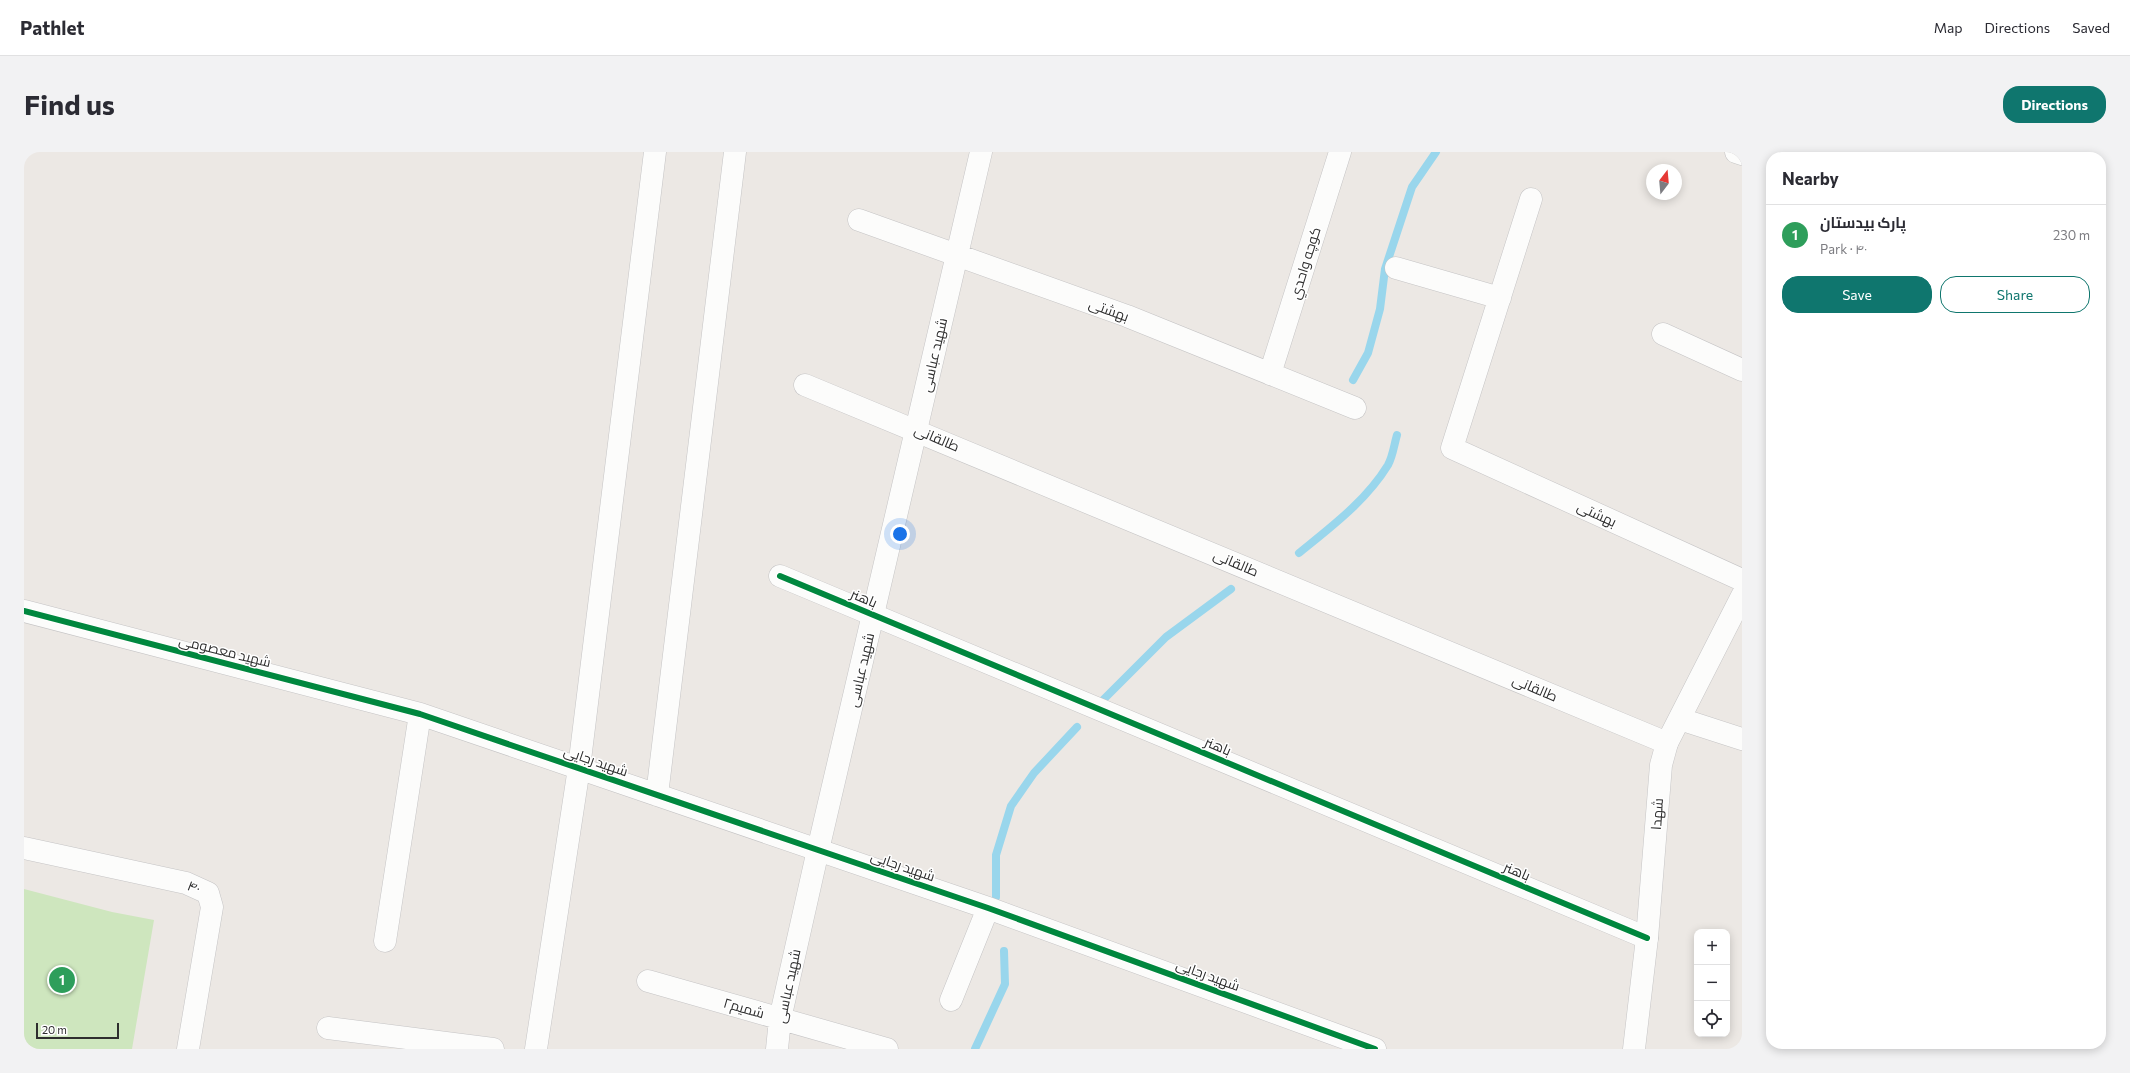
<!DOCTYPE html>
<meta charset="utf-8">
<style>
:root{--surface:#fff;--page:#f2f2f3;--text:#2b2b33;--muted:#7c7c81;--line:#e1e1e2;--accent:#0f766e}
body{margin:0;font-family:Commissioner,Cairo,sans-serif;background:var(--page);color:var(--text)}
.controls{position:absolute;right:12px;bottom:12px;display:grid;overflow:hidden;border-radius:8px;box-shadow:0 2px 10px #0003}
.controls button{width:36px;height:36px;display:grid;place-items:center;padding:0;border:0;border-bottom:1px solid var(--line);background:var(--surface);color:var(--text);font:20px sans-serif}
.compass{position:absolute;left:1622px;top:12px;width:36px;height:36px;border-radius:50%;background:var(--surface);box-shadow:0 2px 10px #0003;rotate:16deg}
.scale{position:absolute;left:12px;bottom:10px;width:83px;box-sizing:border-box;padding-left:4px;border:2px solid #2e2e2e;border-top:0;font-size:11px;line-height:14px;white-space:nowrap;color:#2e2e2e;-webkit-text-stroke:3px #fff;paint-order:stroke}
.you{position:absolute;left:876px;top:382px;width:14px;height:14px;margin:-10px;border:3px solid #fff;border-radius:50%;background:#1a73e8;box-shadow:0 0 0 6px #1a73e833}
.badge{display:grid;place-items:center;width:26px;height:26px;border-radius:50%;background:var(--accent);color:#fff;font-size:13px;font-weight:700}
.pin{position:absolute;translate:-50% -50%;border:2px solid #fff;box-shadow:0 1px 4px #0006}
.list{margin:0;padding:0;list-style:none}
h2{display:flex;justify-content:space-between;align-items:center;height:52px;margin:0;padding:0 16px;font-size:17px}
h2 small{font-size:13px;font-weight:400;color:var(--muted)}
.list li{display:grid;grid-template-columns:26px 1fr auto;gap:12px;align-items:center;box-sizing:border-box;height:60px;padding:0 16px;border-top:1px solid var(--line)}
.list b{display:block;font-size:15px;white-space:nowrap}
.list p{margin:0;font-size:13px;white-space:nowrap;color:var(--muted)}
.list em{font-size:13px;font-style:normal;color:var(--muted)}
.actions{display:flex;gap:8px;padding:12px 16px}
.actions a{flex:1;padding:9px 0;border:1px solid var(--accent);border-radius:16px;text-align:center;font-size:14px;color:var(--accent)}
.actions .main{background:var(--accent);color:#fff}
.icon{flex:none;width:22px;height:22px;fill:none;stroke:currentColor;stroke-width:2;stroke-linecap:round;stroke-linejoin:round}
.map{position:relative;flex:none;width:1718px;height:897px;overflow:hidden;border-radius:16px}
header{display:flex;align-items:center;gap:24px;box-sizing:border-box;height:56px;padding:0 20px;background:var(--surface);border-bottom:1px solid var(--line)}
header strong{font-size:19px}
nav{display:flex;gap:22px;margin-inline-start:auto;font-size:14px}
.intro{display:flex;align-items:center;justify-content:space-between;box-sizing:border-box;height:96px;padding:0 24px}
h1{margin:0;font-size:28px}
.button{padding:10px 18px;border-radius:16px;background:var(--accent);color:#fff;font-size:14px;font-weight:700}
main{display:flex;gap:24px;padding:0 24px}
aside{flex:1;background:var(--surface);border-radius:16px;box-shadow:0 2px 10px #0003}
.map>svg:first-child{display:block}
.green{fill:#cee6be}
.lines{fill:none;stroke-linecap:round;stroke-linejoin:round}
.stream{stroke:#99d6ec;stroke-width:8}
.street-casing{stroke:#c5c4c5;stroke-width:23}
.secondary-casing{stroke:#c5c4c5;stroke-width:23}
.street{stroke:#fcfcfb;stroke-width:22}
.secondary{stroke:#fcfcfb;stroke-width:22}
.cycleway-casing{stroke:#fff;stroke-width:8}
.cycleway{stroke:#00873e;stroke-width:6}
.labels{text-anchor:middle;stroke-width:3;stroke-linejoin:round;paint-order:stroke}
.street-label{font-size:14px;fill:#2e2e2e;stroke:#fff}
</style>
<header>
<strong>Pathlet</strong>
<nav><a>Map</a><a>Directions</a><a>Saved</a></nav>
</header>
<div class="intro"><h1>Find us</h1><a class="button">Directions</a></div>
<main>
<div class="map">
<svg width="1718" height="897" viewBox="0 0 1718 897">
<rect width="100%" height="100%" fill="#ece8e4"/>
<path class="green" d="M0 737 88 760 130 768 108 897H0Z"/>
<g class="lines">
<path class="stream" d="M1329 228 1344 201 1356 157 1361 117 1388 35 1412 0
M1275 401C1307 375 1342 349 1364 313 1369 304 1370 293 1373 283
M1078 549 1142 485 1207 437
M972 745V703L987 654 1010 621 1053 575
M951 897 981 832 980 799"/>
<defs>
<path id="street" d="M1712 0 1718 2
M1507 47 1428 296 1718 428
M835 68 1103 164 1331 256
M1372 116 1476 146
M1639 182 1718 218
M1246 222 1316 0
M781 233 1643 591
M756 424 1623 786
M0 459 396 562 964 756 1351 897
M1656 567 1718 587
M633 643 711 0
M0 696 162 731 184 741 188 755 164 897
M361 789 396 562
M624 829 863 897
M927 848 964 756
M304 876 469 897
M512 897 555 616 631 0
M753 897 756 867 794 698 957 0"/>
<path id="secondary" d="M1610 897 1623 786 1637 613 1643 591 1718 444"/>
</defs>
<use href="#street" class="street-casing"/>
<use href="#secondary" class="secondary-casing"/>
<use href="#street" class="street"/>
<use href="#secondary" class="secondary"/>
<defs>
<path id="cycleway" d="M756 424 1623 786
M0 459 396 562 964 756 1351 897"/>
</defs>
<use href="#cycleway" class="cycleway-casing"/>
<use href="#cycleway" class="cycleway"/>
</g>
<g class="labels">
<g class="street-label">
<text transform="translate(1281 111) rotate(-73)" y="5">كوچه واحدي</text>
<text transform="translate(1085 158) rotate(20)" y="5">بهشتی</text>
<text transform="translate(910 203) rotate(-77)" y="5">شهید عباسی</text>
<text transform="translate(913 286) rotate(23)" y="5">طالقانی</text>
<text transform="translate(1573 362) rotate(25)" y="5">بهشتی</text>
<text transform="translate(1212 411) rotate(23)" y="5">طالقانی</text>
<text transform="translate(840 446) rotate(23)" y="5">باهنر</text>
<text transform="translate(201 499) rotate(14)" y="5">شهید معصومی</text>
<text transform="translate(837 518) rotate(-77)" y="5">شهید عباسی</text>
<text transform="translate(1511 536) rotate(23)" y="5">طالقانی</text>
<text transform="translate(1194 594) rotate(23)" y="5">باهنر</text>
<text transform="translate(572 609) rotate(19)" y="5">شهید رجایی</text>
<text transform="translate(1633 662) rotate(-86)" y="5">شهدا</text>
<text transform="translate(879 714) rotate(19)" y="5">شهید رجایی</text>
<text transform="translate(1493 719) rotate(23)" y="5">باهنر</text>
<text transform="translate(170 735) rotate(21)" y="5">۴۰</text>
<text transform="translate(1184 823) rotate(20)" y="5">شهید رجایی</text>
<text transform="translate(764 834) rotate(-78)" y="5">شهید عباسی</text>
<text transform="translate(720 856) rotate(16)" y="5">شمیم۲</text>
</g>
</g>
</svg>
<div class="controls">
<button>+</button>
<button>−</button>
<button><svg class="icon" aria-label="locate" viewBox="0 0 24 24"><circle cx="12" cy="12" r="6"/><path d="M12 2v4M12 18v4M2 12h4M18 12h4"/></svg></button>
</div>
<svg class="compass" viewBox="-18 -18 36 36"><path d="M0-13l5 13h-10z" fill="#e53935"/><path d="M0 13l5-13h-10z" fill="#7c7c81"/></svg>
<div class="scale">20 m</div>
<div class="you"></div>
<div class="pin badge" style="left:38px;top:828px;background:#2e9e5b">1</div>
</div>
<aside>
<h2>Nearby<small></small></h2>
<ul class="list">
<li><span class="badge" style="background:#2e9e5b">1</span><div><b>پارک بیدستان</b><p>Park · ۴۰</p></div><em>230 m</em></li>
</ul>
<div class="actions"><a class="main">Save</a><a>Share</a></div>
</aside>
</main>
